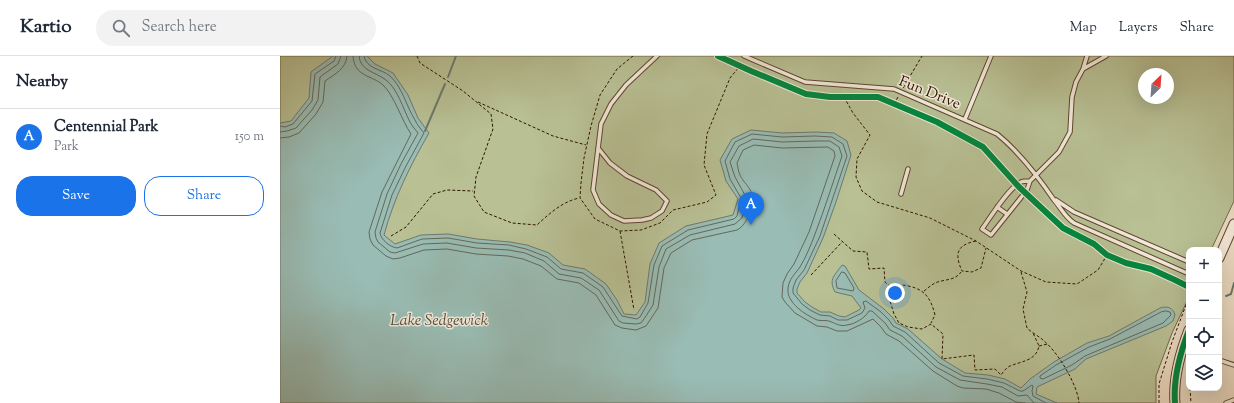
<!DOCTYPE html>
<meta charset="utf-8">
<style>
:root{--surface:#fff;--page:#f2f2f3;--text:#1f2937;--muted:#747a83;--line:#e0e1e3;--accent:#1a73e8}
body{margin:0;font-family:"Sorts Mill Goudy",serif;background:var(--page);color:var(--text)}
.controls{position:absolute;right:12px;bottom:12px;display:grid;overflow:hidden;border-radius:8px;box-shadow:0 4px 16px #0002}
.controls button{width:36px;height:36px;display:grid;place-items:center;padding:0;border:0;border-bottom:1px solid var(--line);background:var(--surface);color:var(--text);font:20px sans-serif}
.compass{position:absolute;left:858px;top:12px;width:36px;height:36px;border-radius:50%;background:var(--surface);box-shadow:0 4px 16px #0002;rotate:25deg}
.you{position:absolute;left:615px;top:237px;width:14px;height:14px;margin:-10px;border:3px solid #fff;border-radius:50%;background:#1a73e8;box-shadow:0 0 0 6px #1a73e833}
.badge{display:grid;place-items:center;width:26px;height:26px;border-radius:50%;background:var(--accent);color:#fff;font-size:13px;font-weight:700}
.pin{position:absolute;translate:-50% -33px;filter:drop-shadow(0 1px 2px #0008)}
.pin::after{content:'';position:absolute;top:21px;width:14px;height:12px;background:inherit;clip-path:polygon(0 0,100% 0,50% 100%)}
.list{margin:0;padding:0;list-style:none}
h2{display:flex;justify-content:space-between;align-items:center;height:52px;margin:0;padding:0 16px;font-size:17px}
h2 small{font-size:13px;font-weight:400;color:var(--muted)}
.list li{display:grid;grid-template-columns:26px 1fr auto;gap:12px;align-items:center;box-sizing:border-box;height:56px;padding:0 16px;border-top:1px solid var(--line)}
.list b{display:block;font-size:15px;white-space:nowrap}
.list p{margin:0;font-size:13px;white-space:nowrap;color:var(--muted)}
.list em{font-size:13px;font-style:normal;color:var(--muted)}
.actions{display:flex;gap:8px;padding:12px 16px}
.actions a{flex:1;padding:9px 0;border:1px solid var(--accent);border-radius:16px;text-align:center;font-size:14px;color:var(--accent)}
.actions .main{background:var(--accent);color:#fff}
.icon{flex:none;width:22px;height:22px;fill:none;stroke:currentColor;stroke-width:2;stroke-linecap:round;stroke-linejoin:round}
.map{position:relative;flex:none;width:954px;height:347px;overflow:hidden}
header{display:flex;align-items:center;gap:24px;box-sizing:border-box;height:56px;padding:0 20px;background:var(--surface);border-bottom:1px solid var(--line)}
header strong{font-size:19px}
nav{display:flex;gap:22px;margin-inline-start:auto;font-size:14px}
.search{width:280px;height:36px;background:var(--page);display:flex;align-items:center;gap:10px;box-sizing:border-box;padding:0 14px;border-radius:22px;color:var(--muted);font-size:15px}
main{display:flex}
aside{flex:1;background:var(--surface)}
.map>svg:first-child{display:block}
.green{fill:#b8c094;stroke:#736a4a;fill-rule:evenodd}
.water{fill:#99bcb4;stroke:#6e796c}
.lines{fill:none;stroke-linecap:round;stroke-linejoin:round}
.shore{stroke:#64685a;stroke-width:1}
.stream{stroke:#6e796c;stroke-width:2}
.service-casing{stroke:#5e4631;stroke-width:5.5}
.tertiary-casing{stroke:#5e4631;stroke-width:11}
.path{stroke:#2e1400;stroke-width:1;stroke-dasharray:3 2;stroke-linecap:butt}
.service{stroke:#f3e9d9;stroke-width:3.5}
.tertiary{stroke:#f3e9d9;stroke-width:9}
.cycleway-casing{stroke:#f3e9d9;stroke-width:8}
.cycleway{stroke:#00873e;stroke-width:6}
.labels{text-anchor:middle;stroke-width:3;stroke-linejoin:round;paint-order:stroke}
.street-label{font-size:15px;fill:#2e1400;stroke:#f3e9d9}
.water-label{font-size:16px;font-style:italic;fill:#534f3f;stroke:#f3e9d9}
</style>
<header>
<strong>Kartio</strong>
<div class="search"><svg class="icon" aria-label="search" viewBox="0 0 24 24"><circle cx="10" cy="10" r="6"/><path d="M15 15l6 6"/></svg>Search here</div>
<nav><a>Map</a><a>Layers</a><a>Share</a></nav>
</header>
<main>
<aside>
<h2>Nearby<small></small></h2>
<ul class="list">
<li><span class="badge">A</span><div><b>Centennial Park</b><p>Park</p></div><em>150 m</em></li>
</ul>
<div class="actions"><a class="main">Save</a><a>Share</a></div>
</aside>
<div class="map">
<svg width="954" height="347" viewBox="0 0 954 347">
<rect width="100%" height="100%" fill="#ecddc4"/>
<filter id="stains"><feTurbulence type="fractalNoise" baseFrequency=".005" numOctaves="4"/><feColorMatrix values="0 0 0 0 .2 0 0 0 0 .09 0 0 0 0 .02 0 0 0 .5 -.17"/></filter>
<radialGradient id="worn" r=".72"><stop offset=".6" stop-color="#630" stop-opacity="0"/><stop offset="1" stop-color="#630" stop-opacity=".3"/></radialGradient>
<path class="green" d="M0 0H954V145L931 194H909V241L892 277 876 320V347H0ZM864 18H888V42H864Z"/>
<path class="water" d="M53 0H87L95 8 113 17 128 39 138 62 149 77C130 110 114 142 104 179L115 188 141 179 168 178 197 183 230 186 247 189 269 197 283 209 305 213 326 228 337 244 344 258 356 259 365 246 370 208 379 187 406 170 453 159 458 143 446 125 440 104 452 83 471 74 502 77 536 76 554 77 567 85 571 99 556 146 543 182 527 217 520 226 517 233V237L525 246 532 251 541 256H550L559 260 565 261 579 254 581 252 572 240 555 236C548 223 555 219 562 209L565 210 579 234 604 253 613 262 616 267 628 273 662 303 685 317 708 319 725 323 741 332 750 323 774 306 807 287 829 280 880 252C887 250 893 251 895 259L893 265 886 270 806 303 795 313 757 331 756 338 777 347H0V67L11 65 29 42 31 16Z"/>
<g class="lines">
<path class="shore" d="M73 0C74 21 92 19 103 29 114 39 122 65 131 78L102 136 89 176 90 183 93 189 106 200 113 203 120 202 144 194 167 193 196 198 228 200 243 203 261 210 277 223 299 227 316 239 335 269 342 272 356 274 366 270 378 252 384 212 391 197 412 184 457 174C467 169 475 149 472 138 470 131 463 126 460 119 458 115 458 111 457 107L463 94 474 89 502 92 548 91 554 95 555 100 529 176 514 208 507 218 503 227 502 241 505 246 515 257 537 270 547 271 557 275H567L593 263 601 271 606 278 619 285 653 315 677 330 683 332 706 333 719 337 736 346 745 347
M79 0C80 15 96 16 106 24 117 32 123 52 129 64 131 69 135 73 138 77L121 108 107 138 95 176 96 182 98 186 110 196 115 197 143 188 167 187 196 192 229 194 245 197 264 205 279 218 301 222 319 234 339 265 343 267 356 268 361 267 364 263 373 249 379 211 386 193 410 179 455 168 462 162 466 141 455 121 450 106 459 90 473 83 502 86 535 85H550L559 91 562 100C553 126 545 152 535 178 531 189 526 201 520 211 515 218 509 223 508 232 506 247 526 259 537 264 541 265 545 264 549 265 555 267 560 271 567 269 575 268 585 262 589 255H592L605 267 610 274 622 280 656 311 680 324 707 328 722 331 738 340 747 339 754 347
M84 0C86 13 102 13 110 20 123 32 126 50 135 64 137 69 141 73 144 77L126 110 112 139 100 177C101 184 110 191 117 192L142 183 168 182 197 187 229 189 246 193 267 201 281 213 303 217 323 231 342 260 357 263 360 261 368 247 374 209 382 190 408 174 454 163 457 160 461 142 450 123 445 105 455 86 472 78 502 81 535 80 552 81 563 88 567 100 540 180 524 214 516 224 513 232V237L522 248 530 254 540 259 550 260 558 264H567L582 257 585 252 583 246 586 245 601 256 609 264 613 270 625 276 659 307 683 320 707 323 724 327 740 335H743L752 329 753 330 752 335 753 340 766 347
M0 70 5 71 13 68 32 45 35 18 54 5 56 0
M0 76 7 75 16 72 32 54 38 44 40 21 58 8 61 0
M0 82 9 81 19 77 36 58 43 46 45 25C55 18 66 13 67 0
M562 216 565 217 574 232 573 235 557 232 556 225Z
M886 255 890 256 891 259 883 267 805 300 792 309 763 323 760 322V320L776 309 809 291 830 283 881 256Z"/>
<path class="stream" d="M168 21 176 0
M145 75 165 28
M946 240 951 238 954 227"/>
<defs>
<path id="service" d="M464 0 525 26 614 33 717 78C737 94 759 122 774 144 781 152 785 161 794 167L909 218
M803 13 826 0
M685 63 711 0
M318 92 330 107 347 120 376 134 387 145 382 155 371 162 362 164 344 165 331 159 319 148 313 134 321 68 331 48 346 29 377 0
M750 125C747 125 743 125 741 126 729 131 710 162 702 173L711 179 747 134 750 125 779 96 790 76 792 41 796 26 803 13 807 0
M621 138 628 113
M776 144 794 156 909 206
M717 151 727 158
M939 304 954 309
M946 347 954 344"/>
<path id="tertiary" d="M939 202 954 168
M895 347C893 322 900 297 909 274"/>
</defs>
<use href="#service" class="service-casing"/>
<use href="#tertiary" class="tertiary-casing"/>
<path class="path" d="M137 0 140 7 183 35 211 58 213 73 196 121 194 140 204 156 232 167 257 169C270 157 282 146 299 142
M353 0 337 13 320 39 311 70 304 102 301 127 300 142 315 163 340 175 361 174 380 167 393 154 427 146 436 139 424 109 427 78 450 22 460 10
M623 32 642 0
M564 41 573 57 590 79 577 103 576 121 582 135 597 146 650 162 696 185 741 215 766 226 797 228 818 214 827 199
M198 46 273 80 306 89
M614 48 618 41
M340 175 354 254
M554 178 573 195 587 196 589 213 604 212 605 226 614 234 610 245 614 258 619 267 628 271 642 273 651 268 663 278 662 303 694 299 695 314 715 313 721 319C723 316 727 311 730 310 742 305 756 305 759 290L753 277
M111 180 126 171 153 138 167 134 193 135
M696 185C677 189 674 197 682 215L692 216 701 212 706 192
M741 216 747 236 743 253 747 272C752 277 759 280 764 285 778 296 798 330 799 347
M531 219 562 186
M614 234 623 229C643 232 650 239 655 259L651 267
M644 235C648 232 651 229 655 227 664 223 675 225 681 216
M759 290 768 288
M910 332 911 347
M879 347V328L892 286 909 241"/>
<use href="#service" class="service"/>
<use href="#tertiary" class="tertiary"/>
<defs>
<path id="cycleway" d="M438 0 471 15 526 38 550 41H598L657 66 703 91 739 131 783 172 814 188 827 199 846 207 871 213 895 224 909 231
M895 347C893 322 900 297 909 274"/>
</defs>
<use href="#cycleway" class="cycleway-casing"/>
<use href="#cycleway" class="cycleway"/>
</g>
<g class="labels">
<g class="street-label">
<text transform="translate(650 36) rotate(22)" y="5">Fun Drive</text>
</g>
<g class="water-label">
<text x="159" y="269">Lake Sedgewick</text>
</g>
</g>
<rect width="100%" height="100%" filter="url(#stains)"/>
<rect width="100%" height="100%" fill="url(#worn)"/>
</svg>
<div class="controls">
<button>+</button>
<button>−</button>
<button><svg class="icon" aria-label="locate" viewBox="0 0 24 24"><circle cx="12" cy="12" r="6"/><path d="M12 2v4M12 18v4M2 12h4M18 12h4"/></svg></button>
<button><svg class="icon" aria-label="layers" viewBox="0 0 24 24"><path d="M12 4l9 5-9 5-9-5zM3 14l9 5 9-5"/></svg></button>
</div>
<svg class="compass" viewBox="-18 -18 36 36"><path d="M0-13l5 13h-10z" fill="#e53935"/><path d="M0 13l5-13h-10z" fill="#747a83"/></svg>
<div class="you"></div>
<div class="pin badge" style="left:471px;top:169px">A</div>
</div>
</main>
